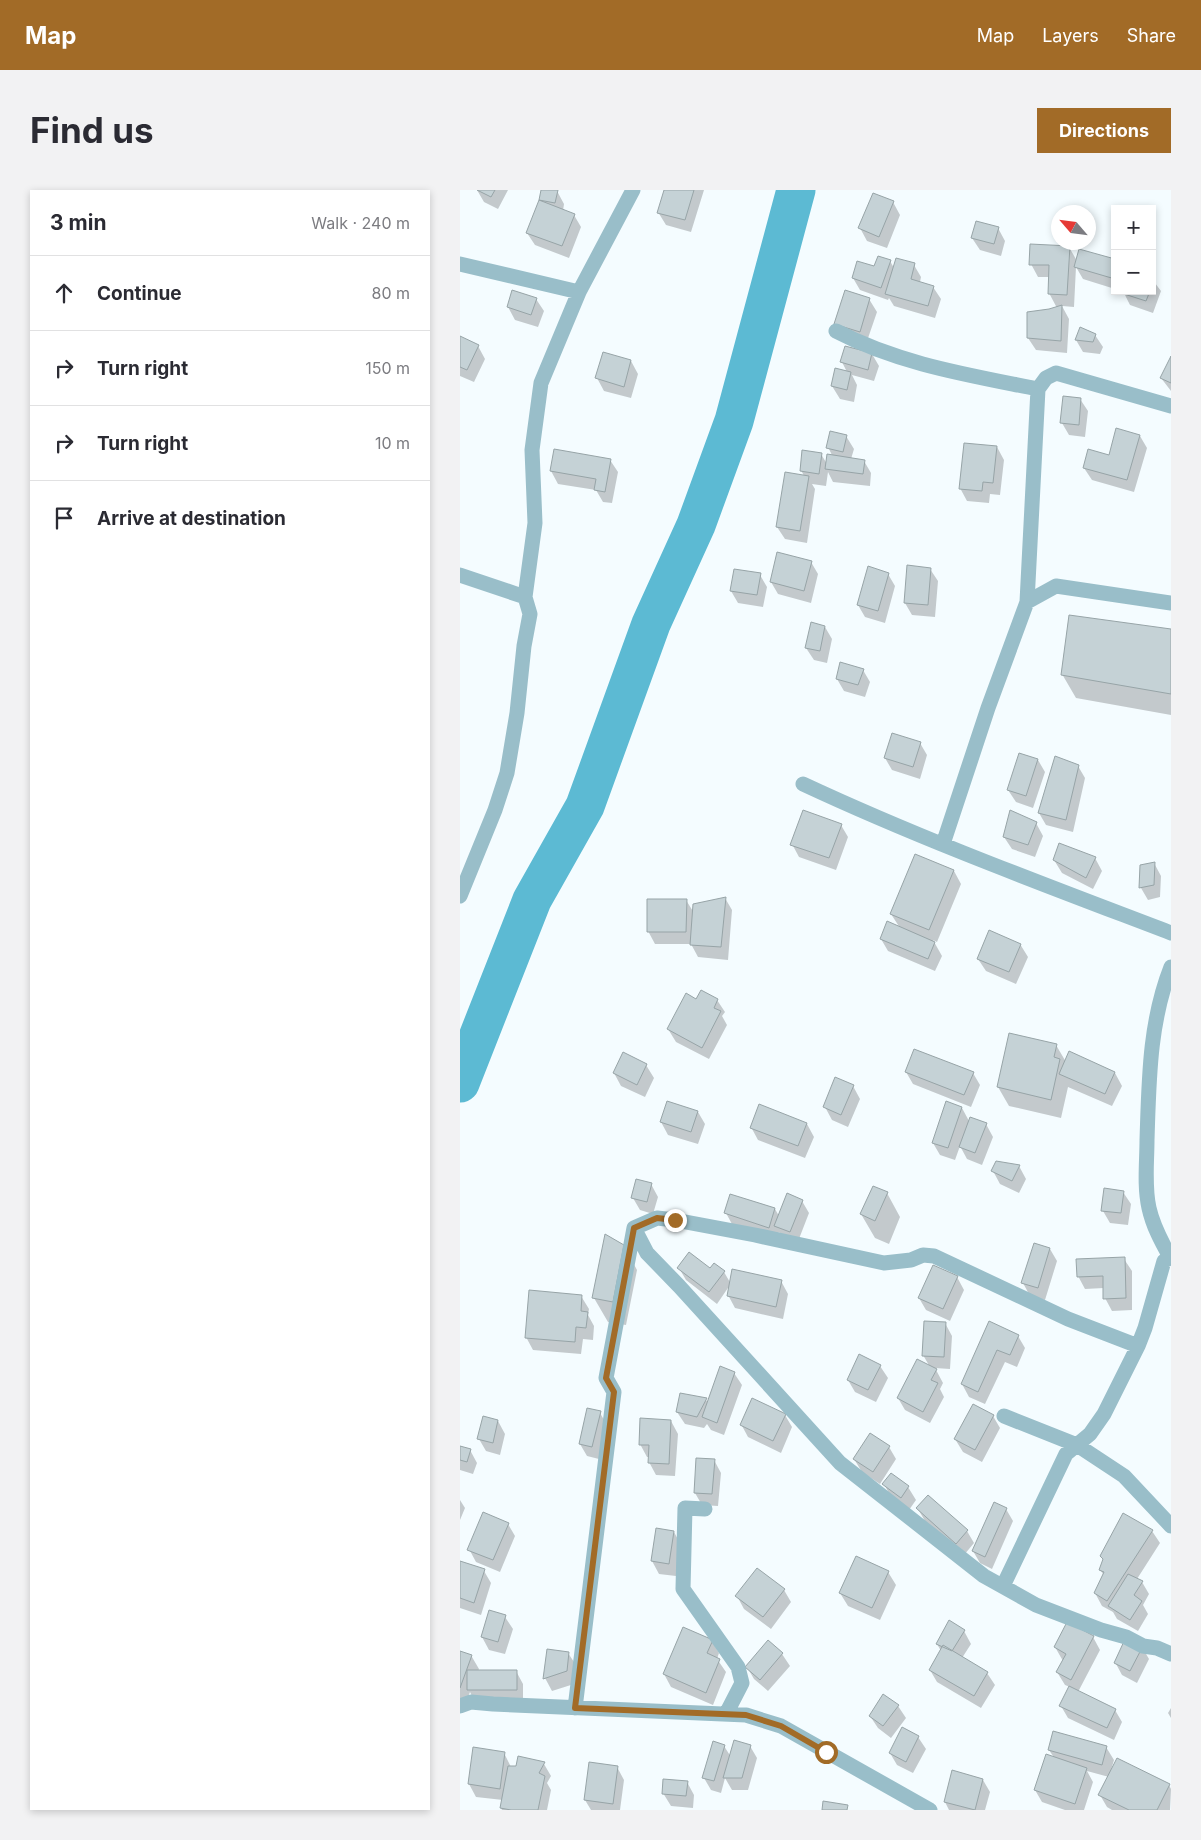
<!DOCTYPE html>
<meta charset="utf-8">
<style>
:root{--surface:#fff;--page:#f2f2f3;--text:#2b2b33;--muted:#7c7c81;--line:#e1e1e2;--accent:#a26b27}
body{margin:0;font-family:Inter,sans-serif;background:var(--page);color:var(--text)}
.controls{position:absolute;right:15px;top:15px;display:grid;overflow:hidden;border-radius:0px;box-shadow:0 2px 8px #0003}
.controls button{width:45px;height:45px;display:grid;place-items:center;padding:0;border:0;border-bottom:1px solid var(--line);background:var(--surface);color:var(--text);font:25px sans-serif}
.compass{position:absolute;left:591px;top:15px;width:45px;height:45px;border-radius:50%;background:var(--surface);box-shadow:0 2px 8px #0003;rotate:298deg}
.stop{position:absolute;width:15px;height:15px;margin:-11px;border:4px solid #a26b27;border-radius:50%;background:#fff}
.stop.end{background:#a26b27;border-color:#fff;box-shadow:0 1px 5px #0008}
.list{margin:0;padding:0;list-style:none}
h2{display:flex;justify-content:space-between;align-items:center;height:65px;margin:0;padding:0 20px;font-size:21px}
h2 small{font-size:16px;font-weight:400;color:var(--muted)}
.list li{display:grid;grid-template-columns:32px 1fr auto;gap:15px;align-items:center;box-sizing:border-box;height:75px;padding:0 20px;border-top:1px solid var(--line)}
.list b{display:block;font-size:19px;white-space:nowrap}
.list em{font-size:16px;font-style:normal;color:var(--muted)}
.icon{flex:none;width:28px;height:28px;fill:none;stroke:currentColor;stroke-width:2;stroke-linecap:round;stroke-linejoin:round}
.map{position:relative;flex:none;width:711px;height:1620px;overflow:hidden;border-radius:0px}
header{display:flex;align-items:center;gap:30px;box-sizing:border-box;height:70px;padding:0 25px;background:var(--accent);color:#fff}
header strong{font-size:24px}
nav{display:flex;gap:28px;margin-inline-start:auto;font-size:18px}
.intro{display:flex;align-items:center;justify-content:space-between;box-sizing:border-box;height:120px;padding:0 30px}
h1{margin:0;font-size:35px}
.button{padding:12px 22px;border-radius:0px;background:var(--accent);color:#fff;font-size:18px;font-weight:700}
main{display:flex;gap:30px;padding:0 30px}
aside{flex:1;background:var(--surface);border-radius:0px;box-shadow:0 2px 8px #0003}
.map>svg:first-child{display:block}
.shadow{fill:#0003}
.lines{fill:none;stroke-linecap:round;stroke-linejoin:round}
.river{stroke:#5cbad3;stroke-width:39}
.building{fill:#c5d2d6;stroke:#97a4a7}
.minor{stroke:#99bec9;stroke-width:15}
.route{stroke:#a26b27;stroke-width:6}
</style>
<header>
<strong>Map</strong>
<nav><a>Map</a><a>Layers</a><a>Share</a></nav>
</header>
<div class="intro"><h1>Find us</h1><a class="button">Directions</a></div>
<main>
<aside>
<h2>3 min<small>Walk · 240 m</small></h2>
<ul class="list">
<li><svg class="icon" aria-label="ahead" viewBox="0 0 24 24"><path d="M12 20V5M6 11l6-6 6 6"/></svg><div><b>Continue</b></div><em>80 m</em></li>
<li><svg class="icon" aria-label="right" viewBox="0 0 24 24"><path d="M7 20v-9h11M14 6l5 5-5 5"/></svg><div><b>Turn right</b></div><em>150 m</em></li>
<li><svg class="icon" aria-label="right" viewBox="0 0 24 24"><path d="M7 20v-9h11M14 6l5 5-5 5"/></svg><div><b>Turn right</b></div><em>10 m</em></li>
<li><svg class="icon" aria-label="arrive" viewBox="0 0 24 24"><path d="M6 21V4h12l-3 4 3 4H6"/></svg><div><b>Arrive at destination</b></div></li>
</ul>
</aside>
<div class="map">
<svg width="711" height="1620" viewBox="0 0 711 1620">
<rect width="100%" height="100%" fill="#f4fcff"/>
<path class="shadow" d="M17 0H48L38 19 24 12Z
M82 0 97 1 104 14 103 21 114 25 121 37 109 68 75 55 67 43 80 10Z
M205 0H244L231 42 206 35 198 22Z
M433 12 440 25 427 58 407 51 400 38Z
M538 38 545 51 541 66 520 60 512 48Z
M609 57 617 71H655V99L623 89 616 77 614 117 602 116 609 129 607 163 576 160 568 148 597 118 589 103 590 87H578L571 74Z
M430 71 434 78 454 75 461 87 460 92 473 97 481 109 475 128 434 116 429 108 428 110 400 100 393 88Z
M692 89 701 101 693 123 670 115 663 101H692Z
M385 102 409 109 417 122 406 154 383 146Z
M76 109 84 121 78 137 55 130 48 117Z
M635 145 643 157 640 164 623 162 616 150Z
M0 148 18 156 25 169 14 192 0 186Z
M412 164 419 176 414 191 392 185 397 195 394 212 380 209 372 196 387 182 382 172Z
M711 169V201L701 188Z
M171 171 178 184 171 208 144 201 137 188Z
M620 209 628 221 625 247 609 245 602 233Z
M386 246 394 259 391 269 404 271 411 283 410 296 373 292 368 282 366 296 352 294 355 299 347 353 325 349 317 337 344 286 341 280 361 264 367 274 373 267 368 257Z
M680 246 687 258 674 302 632 290 624 278 650 267Z
M537 257 544 270 540 305 530 304 529 313 507 311 500 298Z
M150 270 158 282 152 313 143 312 136 300 98 294 91 281Z
M351 372 358 384 351 413 318 404 311 392Z
M470 379 478 391 475 427 452 425 445 413Z
M428 384 435 396 425 433 405 427 398 415Z
M300 385 307 397 303 417 278 413 271 401Z
M365 437 372 449 367 473 354 470 346 458Z
M711 440V525L616 508 602 484Z
M403 480 410 492 405 507 384 501 377 489Z
M460 553 467 565 460 589 432 580 425 568Z
M578 570 585 582 573 618 556 612 548 600Z
M618 576 625 588 613 642 586 635 579 623Z
M576 633 583 646 575 667 552 659 544 647Z
M381 635 388 647 376 680 339 667 332 654Z
M456 665 494 681 501 694 477 752 473 750 482 766 475 781 428 761 421 749 440 738 431 724Z
M635 668 642 681 633 699 602 683 594 670Z
M694 673 701 686 700 707 688 710 681 698V676Z
M265 708 272 720 268 770 238 767 231 754H195L188 741 226 710 234 723Z
M560 754 568 767 556 794 526 781 518 769Z
M257 810 265 822 262 826 267 835 249 869 216 852 208 839Z
M596 855 606 872 610 863 655 883 662 896 652 916 608 897 601 928 549 916 538 897Z
M164 864 186 875 194 888 185 907 161 896 154 883Z
M446 882 513 883 520 895 511 917 453 894Z
M393 896 400 909 388 937 372 930 365 917Z
M502 918 509 931 526 934 533 947 522 975 507 969 500 956 495 970 480 965 473 953Z
M238 922 245 934 238 954 208 945 201 932Z
M347 934 354 947 345 968 298 950 291 937Z
M559 976 566 989 559 1003 540 994 533 981Z
M191 994 198 1007 193 1024 180 1020 173 1008Z
M663 1002 671 1014 668 1035 650 1033 643 1021Z
M427 1003 440 1027 429 1054 415 1048 401 1024Z
M271 1006 315 1019 319 1026 342 1011 349 1023 337 1054 322 1048 319 1042 316 1049 273 1036 266 1023Z
M164 1056 177 1080 166 1135 148 1132 134 1108Z
M590 1059 597 1071 585 1110 570 1106 563 1093Z
M664 1069 672 1081V1120L652 1121 645 1108 644 1098 625 1099 618 1086Z
M219 1078 264 1082 271 1094 321 1091 328 1104 323 1129 275 1118 268 1105 270 1095 257 1114 226 1090Z
M497 1087 504 1100 490 1131 466 1120 459 1108Z
M121 1106 129 1119 128 1125 134 1136 133 1150 123 1149 121 1164 73 1160 66 1147Z
M485 1133 492 1146 490 1179 475 1178 483 1193 480 1199 484 1207 470 1233 445 1220 438 1208 470 1177 463 1165Z
M530 1133 558 1146 565 1158 557 1177 545 1172 525 1214 509 1207 502 1194Z
M420 1176 428 1188 416 1212 395 1202 388 1190Z
M274 1183 282 1195 264 1245 251 1240 247 1234 244 1238 225 1234 217 1222 221 1204 246 1210 248 1213Z
M140 1223 147 1235 139 1269 127 1266 120 1254Z
M325 1225 332 1237 321 1263 288 1247 281 1234Z
M533 1226 540 1238 522 1272 503 1262 495 1249Z
M38 1231 45 1244 40 1265 26 1261 19 1249Z
M211 1231 218 1244 215 1286 196 1285 189 1272V1267H187L180 1254Z
M0 1257 10 1260 17 1273 13 1284 0 1280Z
M429 1257 436 1269 420 1294 402 1282 394 1269Z
M254 1270 261 1283 258 1316 242 1315 235 1303Z
M431 1285 448 1297 456 1310 449 1320 431 1307 424 1294Z
M0 1310 5 1318 0 1330Z
M458 1319 507 1341 514 1353 504 1365 465 1331Z
M546 1319 553 1331 532 1379 520 1373 513 1361Z
M664 1325 692 1341 700 1353 677 1389 682 1392 689 1404 683 1415 688 1424 678 1441 657 1429 653 1422 642 1416 635 1403 644 1385 640 1380 644 1370 641 1366Z
M48 1334 55 1346 40 1382 16 1372 9 1359Z
M214 1342 221 1355 216 1386 199 1384 192 1371Z
M397 1368 428 1382 436 1395 420 1430 388 1416 380 1403Z
M0 1372 24 1381 31 1393 21 1425 0 1418Z
M324 1400 331 1412 311 1439 284 1419 277 1406Z
M45 1427 53 1439 45 1464 29 1460 22 1447Z
M504 1441 511 1454 502 1468 527 1483 535 1495 521 1518 477 1492 470 1480 481 1461 477 1454Z
M633 1447 640 1460 618 1502 655 1520 662 1532 654 1550 608 1528 601 1516 610 1497 605 1495 597 1482 603 1471 595 1457Z
M252 1451 259 1463 257 1469 266 1482 253 1515 211 1497 204 1484Z
M308 1452 322 1464 330 1476 308 1501 294 1489 287 1477Z
M682 1457 689 1469 677 1493 662 1485 655 1472Z
M0 1462 12 1467 19 1479 18 1481H56L63 1494V1512H15L10 1502 3 1520 0 1519Z
M108 1463 116 1475 114 1494 92 1501 85 1488Z
M424 1506 438 1516 446 1528 431 1548 418 1538 410 1526Z
M711 1518V1528L708 1523Z
M458 1547 466 1559 453 1583 437 1575 430 1563Z
M264 1556 271 1567 290 1556 297 1568 288 1600H272L265 1588 261 1603 251 1600 244 1588Z
M646 1557 654 1570 651 1580 709 1595 711 1599 710 1620H652L647 1617 640 1605 649 1587 627 1581 633 1592 624 1620H605L582 1612 575 1600 595 1569 589 1560Z
M44 1563 51 1577 84 1574 91 1586 87 1593 91 1600 87 1620H42L41 1618 43 1610 16 1607 9 1594Z
M157 1577 164 1590 160 1620H131L125 1610Z
M493 1582 523 1590 530 1602 525 1620H489L485 1612Z
M227 1592 234 1605 233 1618 211 1616 203 1603Z"/>
<g class="lines">
<path class="river" d="M0 893 72 710 125 616 191 434 236 335 274 231 336 0"/>
</g>
<path class="building" d="M17 0H35L31 7Z
M81 0H98L95 13 79 10Z
M204 0H234L225 30 197 23Z
M413 3 434 11 419 47 398 38Z
M79 10 115 24 102 56 66 43Z
M516 31 539 37 534 54 511 48Z
M570 54 610 56 607 105 588 104 589 75H569Z
M619 59 655 69V89L614 77Z
M418 66 431 70 421 98 392 88 397 71 414 76Z
M436 68 455 73 451 89 474 96 468 116 425 104Z
M52 100 77 108 71 125 47 117Z
M385 100 410 108 400 142 374 134Z
M662 101H690L686 111 661 103Z
M602 115 601 151 567 148V122L589 119Z
M620 137 636 144 633 152 615 150Z
M0 146 19 155 7 180 0 177Z
M385 156 412 163 408 180 380 172Z
M143 162 171 170 164 197 135 188Z
M711 166V193L700 188Z
M375 178 391 182 387 200 371 196Z
M603 206 621 208 619 235 600 233Z
M656 238 680 245 667 290 623 278 628 259 649 265Z
M370 241 387 245 383 262 366 258Z
M504 253 537 256 533 293 523 292 522 301 499 299Z
M94 259 151 269 145 302 134 300 136 289 90 281Z
M342 260 362 263 359 284 340 281Z
M367 264 405 270 403 284 365 279Z
M325 282 349 286 340 341 316 337Z
M317 362 352 371 344 401 310 392Z
M447 375 471 378 468 415 444 413Z
M408 376 429 383 418 421 397 415Z
M274 379 301 383 297 405 270 401Z
M609 425 711 439V504L601 485Z
M351 432 365 436 360 461 345 458Z
M380 472 404 479 398 495 376 489Z
M432 543 461 552 453 577 424 568Z
M559 563 578 569 566 606 547 600Z
M595 566 619 575 606 630 578 623Z
M343 620 382 634 369 668 330 655Z
M550 620 577 632 568 655 543 647Z
M599 653 636 667 626 688 593 670Z
M455 664 494 680 469 740 430 724Z
M695 672 694 695 679 698 680 675Z
M266 707 261 757 230 755 233 714Z
M187 709H227L226 742H187Z
M427 731 475 752 468 769 420 749Z
M529 740 561 754 549 782 517 769Z
M241 800 258 809 254 818 261 821 242 858 207 839 226 803 236 809Z
M549 843 597 854 594 867 600 869 591 910 537 897Z
M454 859 514 882 504 905 445 882Z
M609 861 655 882 645 904 599 884Z
M163 862 187 874 177 895 153 883Z
M375 887 394 895 381 925 363 917Z
M207 911 238 921 231 942 200 932Z
M486 911 502 917 488 958 472 953Z
M299 914 347 933 338 956 290 938Z
M510 927 527 933 515 963 499 957Z
M536 971 560 975 552 991 531 981Z
M176 989 192 993 187 1012 171 1008Z
M413 996 428 1002 415 1031 400 1024Z
M644 998 664 1001 661 1023 641 1021Z
M327 1003 343 1010 330 1042 314 1036Z
M270 1004 315 1018 309 1038 264 1023Z
M145 1044 164 1055 153 1112 132 1108Z
M574 1053 590 1058 578 1098 561 1093Z
M229 1062 250 1078 254 1073 265 1081 249 1102 217 1078Z
M665 1067 666 1108 643 1109V1086L617 1087 616 1069Z
M473 1075 498 1086 483 1119 458 1108Z
M272 1079 322 1090 316 1117 267 1106Z
M69 1100 122 1105 121 1121 128 1122 126 1138 116 1137 115 1152 65 1148Z
M464 1131 486 1132 484 1167 462 1166Z
M529 1131 559 1145 550 1165 537 1160 518 1202 501 1194Z
M399 1164 421 1175 408 1200 387 1190Z
M457 1169 477 1179 471 1190 478 1193 463 1222 437 1208Z
M260 1176 275 1182 257 1233 242 1227Z
M220 1203 247 1208 237 1227 216 1222Z
M292 1208 326 1224 313 1251 280 1235Z
M513 1214 534 1225 515 1260 494 1249Z
M127 1218 141 1221 132 1257 119 1254Z
M23 1226 38 1230 33 1253 17 1249Z
M180 1228 211 1230 209 1274 188 1273 189 1255H179Z
M410 1243 430 1256 413 1282 393 1269Z
M0 1256 11 1259 7 1272 0 1270Z
M236 1268 255 1269 252 1304 234 1303Z
M431 1283 449 1296 441 1308 422 1294Z
M468 1305 508 1340 496 1354 456 1318Z
M534 1312 547 1318 525 1367 512 1361Z
M23 1322 49 1333 33 1370 7 1360Z
M663 1323 693 1340 647 1411 634 1403 644 1382 639 1380 643 1369 640 1366Z
M196 1338 214 1341 209 1374 191 1371Z
M396 1366 429 1381 412 1418 379 1403Z
M0 1371 25 1379 14 1413 0 1408Z
M297 1378 325 1399 303 1427 275 1406Z
M668 1384 683 1391 674 1405 682 1411 670 1430 648 1416Z
M29 1420 46 1425 38 1452 21 1447Z
M489 1430 505 1440 492 1461 476 1454Z
M607 1432 634 1446 611 1490 596 1482 606 1464 594 1457Z
M223 1437 253 1450 247 1463 260 1469 246 1503 203 1484Z
M666 1447 683 1456 670 1481 654 1473Z
M308 1450 323 1463 300 1490 285 1477Z
M483 1455 528 1482 514 1506 469 1480Z
M87 1459 109 1462 107 1481 83 1489Z
M0 1461 12 1465 0 1498Z
M7 1480H57V1500H7Z
M609 1496 656 1519 647 1538 599 1516Z
M423 1504 439 1515 423 1536 409 1526Z
M442 1537 459 1546 446 1572 429 1563Z
M593 1541 647 1556 642 1575 588 1560Z
M274 1550 291 1555 282 1588H263Z
M253 1551 265 1555 254 1591 242 1588Z
M13 1557 45 1562 40 1599 8 1594Z
M586 1564 627 1578 615 1614 574 1600Z
M58 1566 85 1572 79 1583 85 1586 78 1620H51L40 1618 48 1576H56Z
M657 1568 710 1594 697 1620H669L638 1605Z
M129 1572 158 1576 153 1614 124 1610Z
M492 1580 523 1589 515 1620 484 1612Z
M203 1589 228 1591 226 1606 202 1604Z
M363 1611 388 1615 387 1620H362Z"/>
<g class="lines">
<path class="minor" d="M0 74 119 102
M376 141C439 174 509 185 578 199
M0 385 65 407
M567 412 596 396 711 413
M343 594C463 650 588 696 711 743
M483 654 528 518 567 412 578 199 586 188 596 183 711 216
M0 706 35 620 47 583 57 523 64 456 70 424 65 407 75 333 72 260 81 193 119 102 173 0
M174 1038 187 1063 219 1096 380 1273 524 1386 576 1415 641 1440 666 1447 683 1456 697 1458 711 1464
M174 1038 197 1028 215 1030 295 1045 424 1073 451 1070 463 1065 474 1066 608 1129 678 1156
M710 1067C701 1051 693 1036 689 1018 684 996 687 972 687 950 689 891 689 833 711 777
M544 1226 617 1255 664 1286 711 1336
M245 1319 225 1318 223 1399 278 1477 282 1493 266 1524
M543 1396 606 1264 630 1244 644 1224 678 1156 685 1138 704 1071 711 1067
M0 1516 11 1512 33 1514 286 1525 321 1536 470 1620
M115 1518 154 1202 146 1188 174 1038"/>
</g>
<g class="lines">
<path class="route" d="M215 1030 197 1028 174 1038 146 1188 154 1202 115 1518 286 1525 321 1536 366 1562"/>
</g>
</svg>
<div class="controls">
<button>+</button>
<button>−</button>
</div>
<svg class="compass" viewBox="-18 -18 36 36"><path d="M0-13l5 13h-10z" fill="#e53935"/><path d="M0 13l5-13h-10z" fill="#7c7c81"/></svg>
<div class="stop" style="left:366px;top:1562px"></div>
<div class="stop end" style="left:215px;top:1030px"></div>
</div>
</main>
